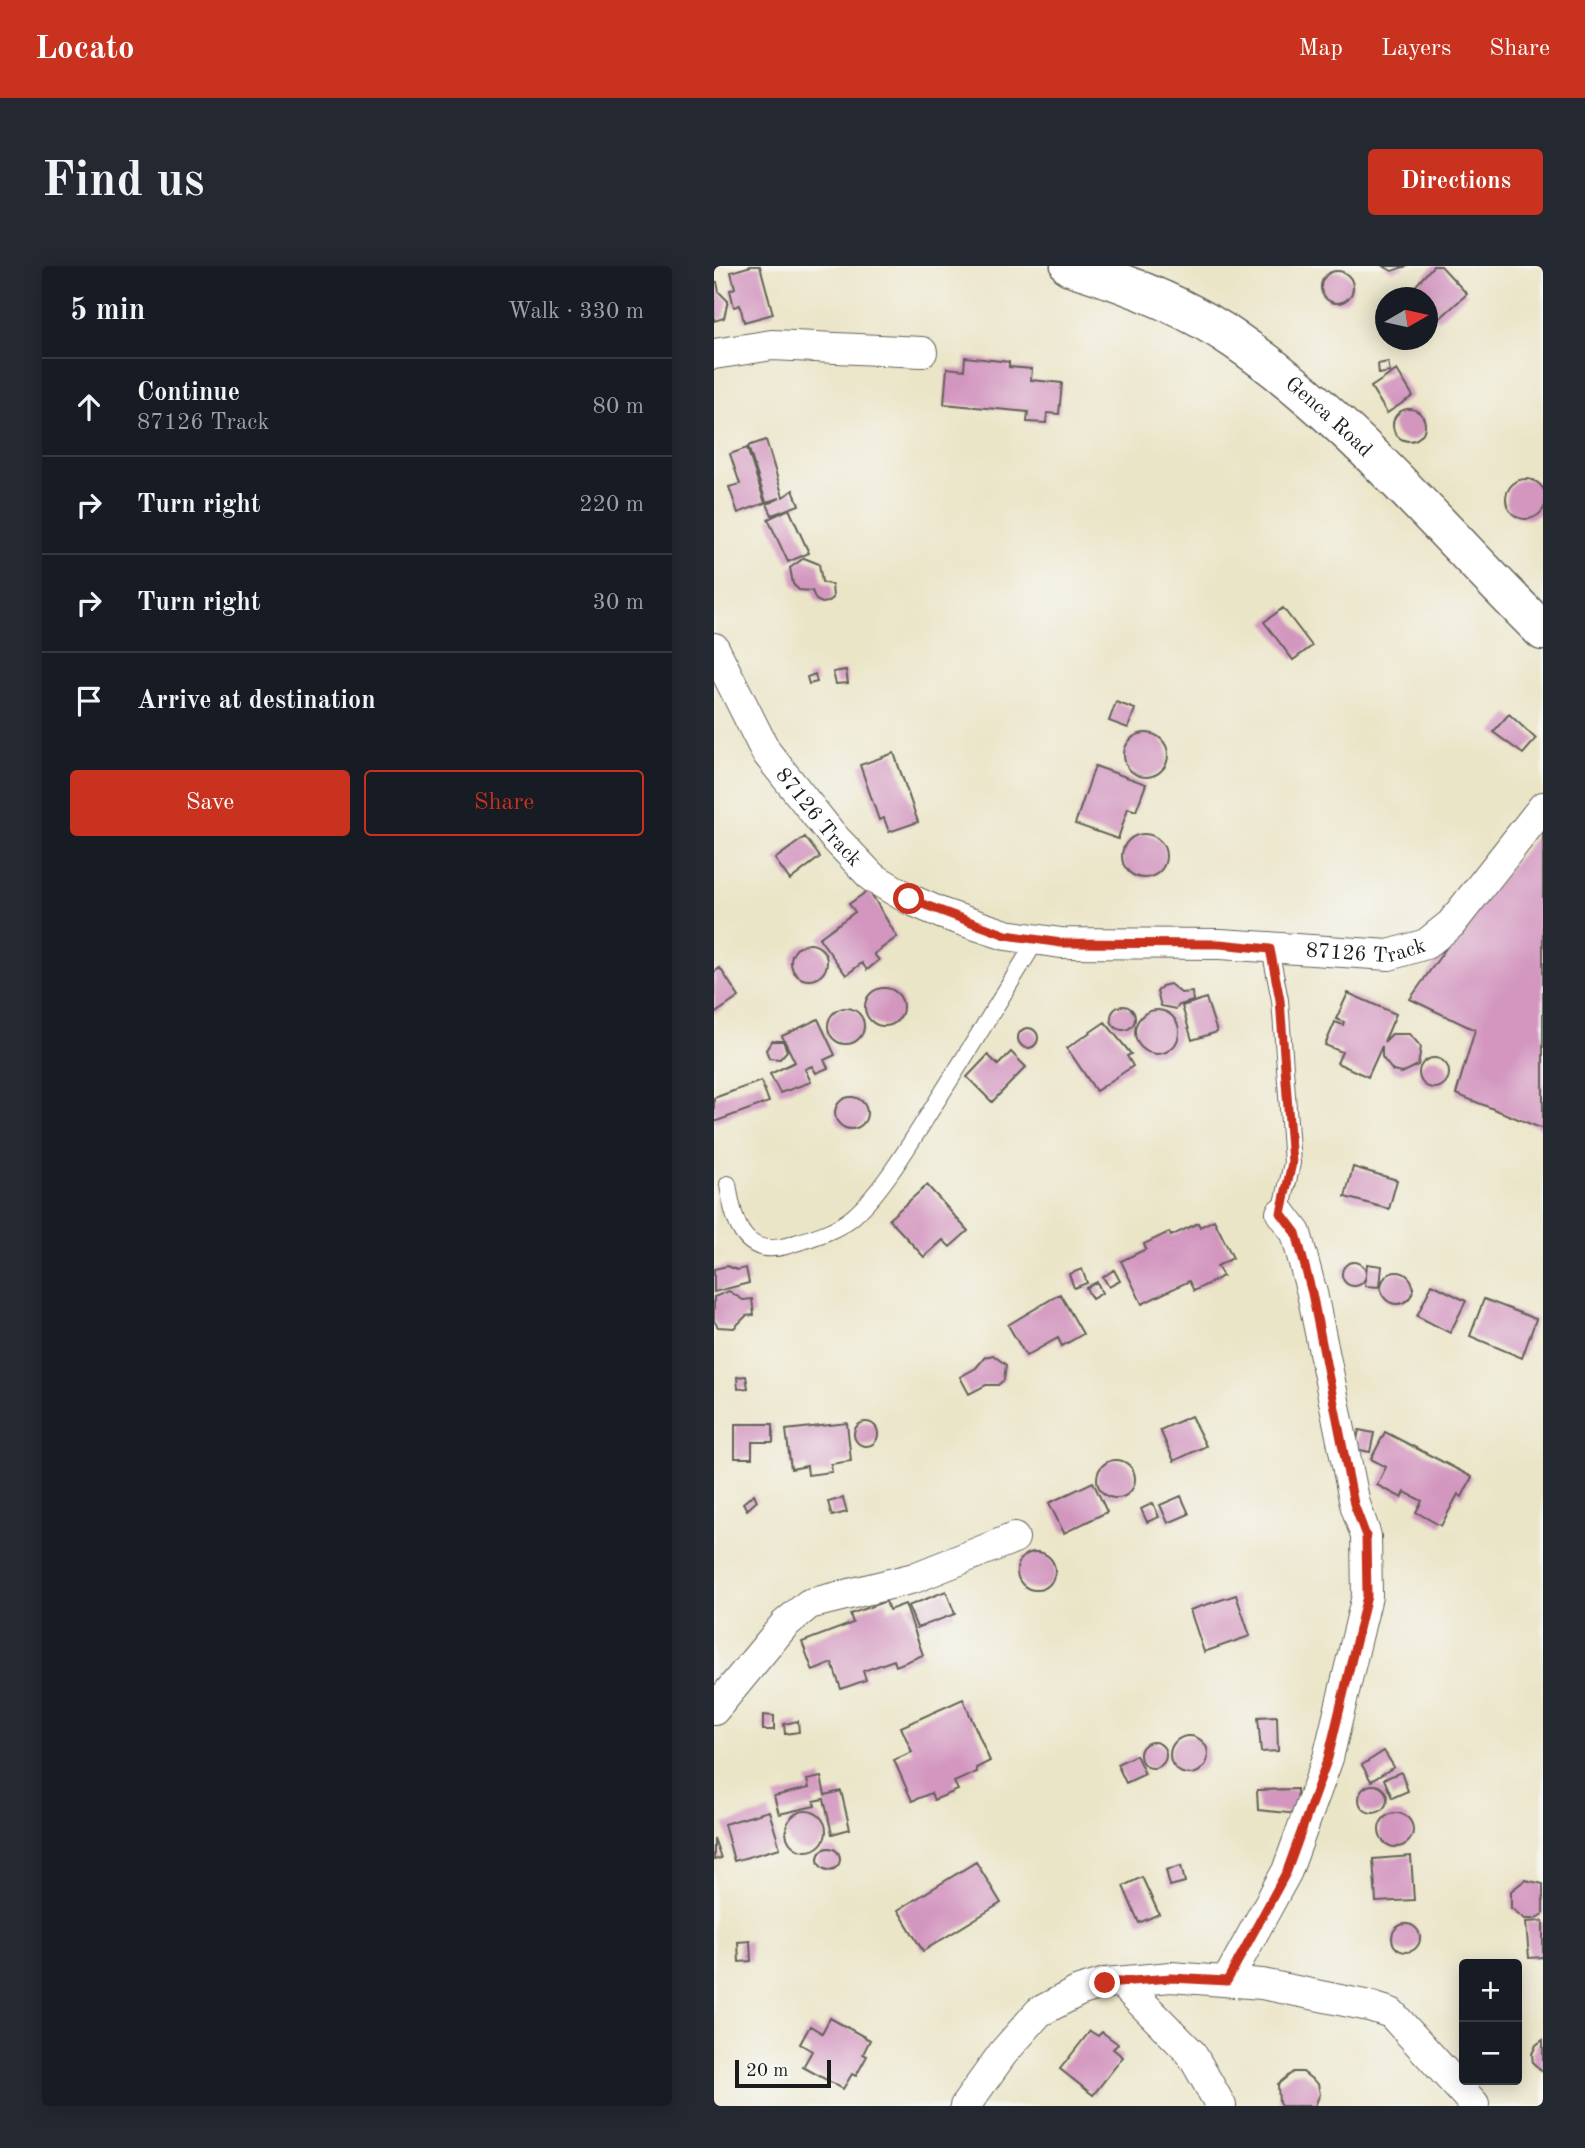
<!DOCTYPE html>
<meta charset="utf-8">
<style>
:root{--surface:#171b24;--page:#242831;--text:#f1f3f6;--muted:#9ea1a6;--line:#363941;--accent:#c8321e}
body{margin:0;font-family:"Old Standard TT",serif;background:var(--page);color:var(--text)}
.controls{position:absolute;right:21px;bottom:21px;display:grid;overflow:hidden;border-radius:7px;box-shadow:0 4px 18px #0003}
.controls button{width:63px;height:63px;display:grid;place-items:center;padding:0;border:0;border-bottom:2px solid var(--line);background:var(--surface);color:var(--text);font:35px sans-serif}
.compass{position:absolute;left:661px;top:21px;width:63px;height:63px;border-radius:50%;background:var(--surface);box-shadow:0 4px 18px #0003;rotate:81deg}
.scale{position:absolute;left:21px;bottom:18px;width:96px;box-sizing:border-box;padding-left:7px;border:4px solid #1c1c1c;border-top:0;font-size:19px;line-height:24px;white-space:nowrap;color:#1c1c1c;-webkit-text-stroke:5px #f6f6f2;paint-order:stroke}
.stop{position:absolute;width:21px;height:21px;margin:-16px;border:5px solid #c8321e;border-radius:50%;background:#fff}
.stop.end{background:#c8321e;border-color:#fff;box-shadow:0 2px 7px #0008}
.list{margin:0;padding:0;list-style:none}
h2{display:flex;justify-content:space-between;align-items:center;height:91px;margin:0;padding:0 28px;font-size:30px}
h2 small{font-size:23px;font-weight:400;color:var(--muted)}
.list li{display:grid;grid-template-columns:46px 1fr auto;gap:21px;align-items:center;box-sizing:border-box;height:98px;padding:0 28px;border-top:2px solid var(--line)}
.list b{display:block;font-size:26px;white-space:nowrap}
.list p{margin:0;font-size:23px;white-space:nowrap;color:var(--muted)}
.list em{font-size:23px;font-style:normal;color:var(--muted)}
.actions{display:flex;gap:14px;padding:21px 28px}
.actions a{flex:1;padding:16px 0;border:2px solid var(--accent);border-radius:7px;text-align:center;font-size:24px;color:var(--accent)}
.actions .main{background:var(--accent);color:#fff}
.icon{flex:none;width:38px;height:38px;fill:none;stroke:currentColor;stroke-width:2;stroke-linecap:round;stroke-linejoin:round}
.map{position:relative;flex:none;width:829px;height:1840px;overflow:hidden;border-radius:7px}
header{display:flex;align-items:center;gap:42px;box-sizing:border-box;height:98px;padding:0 35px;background:var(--accent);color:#fff}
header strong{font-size:33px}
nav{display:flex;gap:38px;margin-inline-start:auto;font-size:24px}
.intro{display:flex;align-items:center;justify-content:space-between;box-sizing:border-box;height:168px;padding:0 42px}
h1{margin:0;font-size:49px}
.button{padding:18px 32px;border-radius:7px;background:var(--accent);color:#fff;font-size:24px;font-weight:700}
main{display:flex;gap:42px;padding:0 42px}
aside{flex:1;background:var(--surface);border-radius:7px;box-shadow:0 4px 18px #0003}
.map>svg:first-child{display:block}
.building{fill:#d396bf}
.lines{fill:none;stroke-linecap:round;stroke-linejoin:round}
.service-casing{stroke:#646258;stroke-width:18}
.minor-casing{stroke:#646258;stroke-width:32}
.tertiary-casing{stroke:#646258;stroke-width:41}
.service{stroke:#fff;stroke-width:16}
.minor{stroke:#fff;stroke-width:30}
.tertiary{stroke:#fff;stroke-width:38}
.route{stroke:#c8321e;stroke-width:9}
.labels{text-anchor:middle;stroke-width:5;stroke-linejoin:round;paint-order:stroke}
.street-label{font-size:21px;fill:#1c1c1c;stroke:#f6f6f2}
</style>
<header>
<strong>Locato</strong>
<nav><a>Map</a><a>Layers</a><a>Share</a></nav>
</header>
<div class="intro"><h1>Find us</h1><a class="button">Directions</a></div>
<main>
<aside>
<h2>5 min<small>Walk · 330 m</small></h2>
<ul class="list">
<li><svg class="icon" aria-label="ahead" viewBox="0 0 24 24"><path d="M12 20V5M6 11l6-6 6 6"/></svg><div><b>Continue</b><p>87126 Track</p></div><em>80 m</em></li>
<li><svg class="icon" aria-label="right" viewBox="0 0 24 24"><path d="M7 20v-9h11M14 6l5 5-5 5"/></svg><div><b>Turn right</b></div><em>220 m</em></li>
<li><svg class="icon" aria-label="right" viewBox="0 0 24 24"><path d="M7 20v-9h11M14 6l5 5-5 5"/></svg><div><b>Turn right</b></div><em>30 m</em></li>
<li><svg class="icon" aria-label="arrive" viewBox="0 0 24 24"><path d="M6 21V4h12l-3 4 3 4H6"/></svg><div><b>Arrive at destination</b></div></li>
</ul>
<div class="actions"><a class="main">Save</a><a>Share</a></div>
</aside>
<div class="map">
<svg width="829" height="1840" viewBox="0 0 829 1840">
<rect width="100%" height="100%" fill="#f6f6f2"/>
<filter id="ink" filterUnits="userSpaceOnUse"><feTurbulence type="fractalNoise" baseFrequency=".0143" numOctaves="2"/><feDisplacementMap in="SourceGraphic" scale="14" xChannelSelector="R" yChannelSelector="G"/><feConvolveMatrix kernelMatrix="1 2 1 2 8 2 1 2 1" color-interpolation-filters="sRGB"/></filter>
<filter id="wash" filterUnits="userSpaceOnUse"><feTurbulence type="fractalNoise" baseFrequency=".00686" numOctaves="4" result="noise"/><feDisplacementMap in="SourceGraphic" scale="28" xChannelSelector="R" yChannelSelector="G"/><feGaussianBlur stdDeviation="1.57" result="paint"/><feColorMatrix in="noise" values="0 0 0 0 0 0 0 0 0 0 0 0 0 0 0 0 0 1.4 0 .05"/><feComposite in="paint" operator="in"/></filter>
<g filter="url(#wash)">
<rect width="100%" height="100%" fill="#ebe5c8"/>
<g id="blocks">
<path class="building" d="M37 0H46L59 48 30 56 26 39 20 41 16 24 21 22 17 6Z
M669 0H693L678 5Z
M719 0H727L753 28 724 54 713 43V32H703L697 25Z
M607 21a16 16 0 1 1 32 0a16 16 0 1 1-32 0Z
M0 16H3L5 26 14 35 10 52 0 55Z
M251 91 295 96V101L318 103 317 114 348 117 345 148 333 147 332 157 313 156 314 146 230 138 233 102 250 104Z
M674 96 676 106 665 108 664 98Z
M683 104 699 130 673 147 657 121Z
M679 159a16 16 0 1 1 32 0a16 16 0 1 1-32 0Z
M52 174 69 231 79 224 85 239 58 249 53 238 66 232 52 236 34 180Z
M33 182 51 237 24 247 15 221 26 218 16 188Z
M792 233a20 20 0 1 1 40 0a20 20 0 1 1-40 0Z
M75 243 95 287 74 296 54 253Z
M90 292 105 298 108 316 118 319 119 332 114 336 108 337 102 334 98 325 85 324 79 318 76 302Z
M569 342 598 380 579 394 550 356Z
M132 404 134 417 122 418 119 406Z
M101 408 103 416 95 418 93 411Z
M402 436 421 443 414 462 395 455Z
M795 448 822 473 809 488 779 466Z
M410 489a22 22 0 1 1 44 0a22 22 0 1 1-44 0Z
M180 487 204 556 175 566 170 552 165 554 146 499Z
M381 500 432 518 422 545 414 542 404 573 361 558Z
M829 561V863L742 828 761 764 696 733 737 675Z
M408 590a22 22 0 1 1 44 0a22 22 0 1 1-44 0Z
M91 571 106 591 76 614 61 593Z
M155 624 183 671 160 688 165 694 153 704 148 697 132 709 105 672 141 646 135 638Z
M77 696a18 18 0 1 1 36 0a18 18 0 1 1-36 0Z
M6 702 25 731 0 748V706Z
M456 718 467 727 478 726 479 735 465 739 462 743 447 740 443 726 448 720Z
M151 741a19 19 0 1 1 38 0a19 19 0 1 1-38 0Z
M634 727 682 748 670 776 678 768H696L707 781 704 799 688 807 679 805 668 791V780L654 811 623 797 628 786 611 779 621 756 629 759 630 756 622 753Z
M492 732 503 766 478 774 468 740Z
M397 752a12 12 0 1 1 24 0a12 12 0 1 1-24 0Z
M114 760a18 18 0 1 1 36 0a18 18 0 1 1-36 0Z
M421 766a22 22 0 1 1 44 0a22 22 0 1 1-44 0Z
M104 753 121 789 110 794 114 802 102 807 98 800 91 803 97 816 66 827 56 808 81 796 68 770Z
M391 756 417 788 413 790 419 800 382 825 353 782Z
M304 772a10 10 0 1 1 20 0a10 10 0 1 1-20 0Z
M58 775H69L73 785 66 793 55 792 52 784Z
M297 786 312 801 278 836 253 811 274 789 284 799Z
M705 807a15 15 0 1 1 30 0a15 15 0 1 1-30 0Z
M47 815 55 836 0 856V832Z
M121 847a16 16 0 1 1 32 0a16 16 0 1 1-32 0Z
M639 901 683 914 675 943 631 931Z
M213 919 254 965 236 981 229 974 210 991 175 953Z
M500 954 519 992 503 1000 509 1010 480 1025 475 1015 428 1038 407 995 432 983 430 978 455 966 457 970 484 957 486 961Z
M628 1008a12 12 0 1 1 24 0a12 12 0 1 1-24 0Z
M653 998 668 1000 666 1021 651 1020Z
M13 1000 23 1004 32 1002 35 1017 0 1026V1003Z
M368 1003 373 1017 360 1022 355 1008Z
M400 1004 406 1015 395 1021 389 1011Z
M667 1022a16 16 0 1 1 32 0a16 16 0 1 1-32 0Z
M383 1016 388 1027 378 1033 372 1022Z
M718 1018 752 1035 736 1067 703 1050Z
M15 1025 29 1034 38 1033 40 1049 32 1050 20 1062 4 1061 0 1055V1031Z
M346 1028 369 1068 348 1080 344 1072 312 1090 294 1059Z
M770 1033 822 1053 808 1092 756 1070Z
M279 1089 292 1099 290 1114 284 1119H272L255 1128 246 1111 262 1102 271 1091Z
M32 1110 34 1122 24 1123 23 1111Z
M477 1150 492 1180 460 1195 446 1164Z
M140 1168a12 12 0 1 1 24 0a12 12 0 1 1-24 0Z
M133 1157 137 1195 117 1198 118 1206 94 1209 93 1200 77 1203 72 1164Z
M21 1158H59V1176H38V1192H21Z
M645 1164 660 1167 656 1186 641 1183Z
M671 1166 758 1211 748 1231 744 1228 727 1260 702 1246 708 1235 691 1226 688 1232 663 1219 672 1201 657 1193Z
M383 1213a19 19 0 1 1 38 0a19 19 0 1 1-38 0Z
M379 1216 393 1246 350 1267 335 1237Z
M40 1228 43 1235 33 1244 29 1237Z
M467 1230 475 1248 454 1257 446 1239Z
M129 1232 133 1246 118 1250 114 1236Z
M439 1237 445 1251 433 1256 427 1243Z
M303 1305a19 19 0 1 1 38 0a19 19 0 1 1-38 0Z
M232 1325 241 1348 203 1362 194 1340Z
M522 1329 536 1370 490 1386 476 1344Z
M172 1335 175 1344 191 1338 209 1389 182 1400 180 1394 149 1405 152 1414 127 1423 118 1397 99 1405 88 1376 139 1357 136 1348Z
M249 1433 276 1495 262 1502 263 1506 240 1516 244 1524 220 1534 217 1527 198 1535 180 1494 198 1486 187 1461Z
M49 1449 60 1450V1464H49Z
M563 1450 564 1485 547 1486 544 1451Z
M84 1455 85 1466 71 1468 70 1458Z
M456 1489a19 19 0 1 1 38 0a19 19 0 1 1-38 0Z
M426 1489a13 13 0 1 1 26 0a13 13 0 1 1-26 0Z
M670 1485 680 1501 657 1515 648 1499Z
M422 1489 431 1508 412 1517 403 1498Z
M687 1506 694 1525 678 1532 670 1513Z
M107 1511 111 1529 127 1525 136 1563 118 1568 110 1533 100 1535 101 1540 65 1548 60 1530 95 1522 93 1514Z
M645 1533a14 14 0 1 1 28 0a14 14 0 1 1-28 0Z
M583 1523 584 1548 544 1544 543 1524Z
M72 1565a20 20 0 1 1 40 0a20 20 0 1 1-40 0Z
M55 1545 66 1582 20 1595 10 1558Z
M665 1564a17 17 0 1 1 34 0a17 17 0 1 1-34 0Z
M0 1572 7 1592 0 1594Z
M104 1593a11 11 0 1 1 22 0a11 11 0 1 1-22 0Z
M697 1590 700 1634 662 1636 659 1593Z
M262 1596 287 1637 209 1685 184 1644Z
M467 1600 471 1616 456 1620 452 1604Z
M428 1611 445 1648 425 1657 409 1620Z
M811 1614 829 1618V1648L820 1653H811L797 1642V1625Z
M829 1655V1691L815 1692 812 1656Z
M678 1672a14 14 0 1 1 28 0a14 14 0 1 1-28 0Z
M36 1675 37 1695 25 1696 24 1676Z
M116 1752 156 1774 149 1788 153 1790 142 1810 138 1808 129 1823 89 1801 98 1785 86 1778 96 1760 108 1767Z
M376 1765 384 1770 388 1766 404 1778 399 1783 409 1791 379 1829 346 1803Z
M829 1774V1806L819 1797 818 1788 822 1779Z
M579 1806H589L604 1818 606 1828 601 1840H567L565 1837 564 1818Z"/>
</g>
</g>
<g filter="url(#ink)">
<use href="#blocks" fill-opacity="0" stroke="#646258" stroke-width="2"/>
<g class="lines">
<defs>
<path id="service" d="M556 683 566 734 578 897 567 947
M14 918C19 952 27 992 72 980 94 973 122 966 140 950 168 925 196 878 216 846 252 789 288 731 323 673"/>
<g id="minor">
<path d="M0 88 58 79 208 86"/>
<path id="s1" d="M0 382 52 486 119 570 158 611 195 633 229 648 292 669 347 677 506 678 675 689 712 678 737 658 829 541"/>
<path d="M0 1444 71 1358 95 1338 200 1312 300 1272"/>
<path d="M513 1715 573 1605 614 1492 653 1330 652 1270 641 1238 598 1027 582 967 567 947"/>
<path d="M407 1716 477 1787 507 1840"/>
<path d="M251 1840 289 1787 325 1746 365 1725 391 1717 457 1711 548 1718 655 1740 677 1747 760 1838"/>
</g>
<g id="tertiary">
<path id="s2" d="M356 0C412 17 472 40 521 74 637 153 729 267 829 365"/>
</g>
</defs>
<use href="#service" class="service-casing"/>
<use href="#minor" class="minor-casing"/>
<use href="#tertiary" class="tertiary-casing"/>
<use href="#service" class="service"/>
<use href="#minor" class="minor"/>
<use href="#tertiary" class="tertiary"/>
</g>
</g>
<g class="lines" filter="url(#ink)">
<path class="route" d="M195 633 292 669 347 677 506 678 556 683 566 734 578 897 567 947 582 967 598 1027 640 1238 652 1270 653 1330 614 1492 573 1605 513 1715 457 1712 391 1717"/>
</g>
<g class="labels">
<g class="street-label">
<text dy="7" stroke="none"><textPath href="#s2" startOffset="303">Genca Road</textPath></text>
<text dy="7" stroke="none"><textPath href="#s1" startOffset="200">87126 Track</textPath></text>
<text dy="7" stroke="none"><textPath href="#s1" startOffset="788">87126 Track</textPath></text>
</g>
</g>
</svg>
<div class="controls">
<button>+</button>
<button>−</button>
</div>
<svg class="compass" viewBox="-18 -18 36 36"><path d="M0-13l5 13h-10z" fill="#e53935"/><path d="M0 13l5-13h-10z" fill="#9ea1a6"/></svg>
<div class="scale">20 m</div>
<div class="stop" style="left:195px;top:633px"></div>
<div class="stop end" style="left:391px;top:1717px"></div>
</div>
</main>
